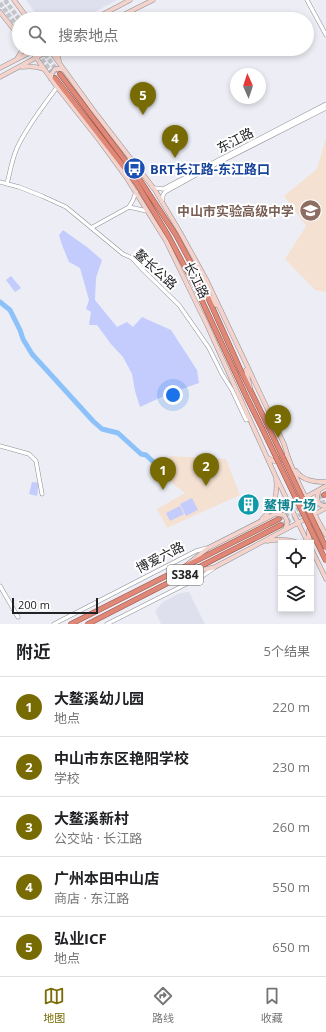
<!DOCTYPE html>
<html lang="zh">
<meta charset="utf-8">
<style>
:root{--surface:#fff;--page:#f2f2f2;--text:#202124;--muted:#757577;--line:#e0e0e0;--accent:#786b03}
body{margin:0;font-family:"Open Sans","Noto Sans SC",sans-serif;background:var(--page);color:var(--text)}
.controls{position:absolute;right:12px;bottom:12px;display:grid;overflow:hidden;border-radius:0px;box-shadow:0 2px 6px #0003}
.controls button{width:36px;height:36px;display:grid;place-items:center;padding:0;border:0;border-bottom:1px solid var(--line);background:var(--surface);color:var(--text);font:20px sans-serif}
.compass{position:absolute;left:230px;top:68px;width:36px;height:36px;border-radius:50%;background:var(--surface);box-shadow:0 2px 6px #0003;rotate:357deg}
.scale{position:absolute;left:12px;bottom:10px;width:86px;box-sizing:border-box;padding-left:4px;border:2px solid #222225;border-top:0;font-size:11px;line-height:14px;white-space:nowrap;color:#222225;-webkit-text-stroke:3px #fff;paint-order:stroke}
.you{position:absolute;left:173px;top:395px;width:14px;height:14px;margin:-10px;border:3px solid #fff;border-radius:50%;background:#1a73e8;box-shadow:0 0 0 6px #1a73e833}
.badge{display:grid;place-items:center;width:26px;height:26px;border-radius:50%;background:var(--accent);color:#fff;font-size:13px;font-weight:700}
.pin{position:absolute;translate:-50% -33px;filter:drop-shadow(0 1px 2px #0008)}
.pin::after{content:'';position:absolute;top:21px;width:14px;height:12px;background:inherit;clip-path:polygon(0 0,100% 0,50% 100%)}
.list{margin:0;padding:0;list-style:none}
h2{display:flex;justify-content:space-between;align-items:center;height:52px;margin:0;padding:0 16px;font-size:17px}
h2 small{font-size:13px;font-weight:400;color:var(--muted)}
.list li{display:grid;grid-template-columns:26px 1fr auto;gap:12px;align-items:center;box-sizing:border-box;height:60px;padding:0 16px;border-top:1px solid var(--line)}
.list b{display:block;font-size:15px;white-space:nowrap}
.list p{margin:0;font-size:13px;white-space:nowrap;color:var(--muted)}
.list em{font-size:13px;font-style:normal;color:var(--muted)}
.icon{flex:none;width:22px;height:22px;fill:none;stroke:currentColor;stroke-width:2;stroke-linecap:round;stroke-linejoin:round}
.map{position:relative;flex:none;width:326px;height:624px;overflow:hidden}
.search{position:absolute;background:var(--surface);box-shadow:0 2px 6px #0003;left:12px;right:12px;top:12px;height:44px;display:flex;align-items:center;gap:10px;box-sizing:border-box;padding:0 14px;border-radius:22px;color:var(--muted);font-size:15px}
.sheet{height:352px;background:var(--surface)}
nav{display:flex;justify-content:space-around;align-items:center;box-sizing:border-box;height:56px;border-top:1px solid var(--line);background:var(--surface);font-size:11px;color:var(--muted)}
nav a{display:grid;justify-items:center;gap:2px}
nav .on{color:var(--accent)}
.map>svg:first-child{display:block}
.built{fill:#dee0ee}
.education{fill:#f4e1d1}
.green{fill:#c3ccfd}
.lines{fill:none;stroke-linecap:round;stroke-linejoin:round}
.river{stroke:#8cc2f9;stroke-width:5}
.trunk-tunnel{stroke:#c4c5cb;stroke-width:4.5;stroke-dasharray:4.5 2;stroke-linecap:butt}
.tertiary-casing{stroke:#8e8f95;stroke-width:4.5}
.secondary-casing{stroke:#8e8f95;stroke-width:5}
.trunk-casing{stroke:#985144;stroke-width:5.5}
.tertiary{stroke:#fff;stroke-width:3.5}
.secondary{stroke:#f3d3cc;stroke-width:4}
.trunk{stroke:#df8877;stroke-width:4.5}
.trunk-bridge-casing{stroke:#985144;stroke-width:5.5;stroke-linecap:butt}
.trunk-bridge{stroke:#df8877;stroke-width:4.5}
.labels{text-anchor:middle;stroke-width:4;stroke-linejoin:round;paint-order:stroke}
.shield{fill:#fff;stroke:#646466;stroke-width:1}
.shield-label{font-size:12px;font-weight:bold;fill:#222225}
.street-label{font-size:13px;fill:#222225;stroke:#fff}
.transit-label{font-size:13px;font-weight:bold;fill:#164399;stroke:#fff;text-anchor:start}
.education-label{font-size:13px;font-weight:bold;fill:#785e54;stroke:#fff;text-anchor:end}
.culture-label{font-size:13px;font-weight:bold;fill:#0d838f;stroke:#fff;text-anchor:start}
</style>
<div class="map">
<svg width="326" height="624" viewBox="0 0 326 624">
<rect width="100%" height="100%" fill="#edeef5"/>
<path class="built" d="M26 0H117L81 19H40Z
M189 592 205 624H161L155 611 163 602 180 593Z"/>
<path class="education" d="M326 138V292L315 290 285 259 306 226 284 196 317 169Z
M169 456 226 459 240 495 167 528 157 509 185 493 167 479Z"/>
<path class="green" d="M63 230 87 247 102 260 96 278 95 300 117 327 127 322 133 327 142 317 171 330 197 370 199 383 168 394 140 407 135 391 132 374 123 357 111 344 97 325H89L91 312 86 309 89 300 80 268 69 262 62 245 59 235Z
M11 276 21 288 15 292 6 280Z
M32 482 39 483 37 496 29 494Z
M192 498 198 510 186 516 180 504Z
M180 506 184 514 170 521 166 513Z"/>
<g class="lines">
<path class="river" d="M0 302 10 310 20 330 23 339 32 354 93 421 102 429 118 433 141 454 146 455 161 469"/>
<path class="trunk-tunnel" d="M5 0 19 19
M0 3 19 29
M34 49 54 75
M41 49 60 74
M279 519 324 495
M281 525 326 501"/>
<defs>
<path id="tertiary" d="M307 0 326 35
M0 182 19 187 42 196 66 207 123 254 132 258 143 270 179 305 209 348 222 374 232 390 246 420 249 418
M7 184C10 172 12 159 17 148 27 126 43 107 57 87
M152 187 155 188 163 189 326 104
M162 202 163 195 165 192 214 165 326 108
M129 207 133 200 136 192
M91 228 129 207 147 211
M0 446 29 454 36 461 42 494
M0 586 18 617
M54 624 196 551 207 548
M107 624 204 575 214 568"/>
<path id="secondary" d="M14 0 28 19
M0 12 19 36
M94 19 130 0
M115 19 153 0
M30 49 57 87 99 140 126 177 166 241 207 325 275 475 308 543
M49 49 94 111 155 190 180 232 207 281 284 444C293 476 310 506 326 535
M18 57 23 49
M59 61 58 56 60 49
M22 67C30 66 36 66 43 69
M0 68 37 49
M0 77 52 49
M51 79V75L55 69H61L64 70
M207 293 216 305
M246 370 250 387
M268 458C275 463 276 461 283 458L284 456
M296 471C303 481 315 482 326 482
M319 490C316 497 316 506 326 506
M277 514 284 515C288 521 288 524 285 529
M262 519C274 508 278 495 276 479
M267 541C278 539 288 539 299 543
M309 542V530L311 527 318 526
M311 548 326 579
M188 564 208 548 275 514 326 486
M190 573 215 567 326 508"/>
<path id="trunk" d="M60 74 140 180 176 235 201 282 241 371 268 426
M55 78 137 184 169 237 195 286 247 398 262 428
M324 495 326 494
M71 624 279 519
M88 624 281 525"/>
</defs>
<use href="#tertiary" class="tertiary-casing"/>
<use href="#secondary" class="secondary-casing"/>
<use href="#trunk" class="trunk-casing"/>
<use href="#tertiary" class="tertiary"/>
<use href="#secondary" class="secondary"/>
<use href="#trunk" class="trunk"/>
<defs>
<path id="trunk-bridge" d="M268 426 326 548
M262 428 326 561"/>
</defs>
<use href="#trunk-bridge" class="trunk-bridge-casing"/>
<use href="#trunk-bridge" class="trunk-bridge"/>
</g>
<defs>
<symbol id="bus-disc" viewBox="-11 -11 22 22"><circle r="9.5" fill="#1a4fb4" stroke="#fff"/><path d="M-5-6H5V4H4V6H2V4H-2V6H-4V4H-5ZM-3.5-4V0h7V-4ZM-3.5 1.2v1.5H-2V1.2ZM2 1.2v1.5H3.5V1.2Z" fill="#fff"/></symbol>
<symbol id="school-disc" viewBox="-11 -11 22 22"><circle r="9.5" fill="#8d6e63" stroke="#fff"/><path d="M0-5L7-2L0 1L-7-2ZM-4 1L0 2.5L4 1V4Q0 6-4 4Z" fill="#fff"/></symbol>
<symbol id="building-disc" viewBox="-11 -11 22 22"><circle r="9.5" fill="#0f9aa8" stroke="#fff"/><path d="M-4-6H4V6H1V3H-1V6H-4ZM-2.5-4.3h1.7v1.8h-1.7ZM.8-4.3h1.7v1.8H.8ZM-2.5-1h1.7V.8h-1.7ZM.8-1h1.7V.8H.8Z" fill="#fff"/></symbol>
</defs>
<g fill-rule="evenodd">
<use href="#bus-disc" x="122" y="156" width="25" height="25"/>
<use href="#school-disc" x="298" y="198" width="25" height="25"/>
<use href="#building-disc" x="236" y="492" width="25" height="25"/>
</g>
<g class="labels">
<rect class="shield" x="167" y="565" width="36" height="20" rx="3"/>
<g class="shield-label">
<text x="185" y="579">S384</text>
</g>
<g class="street-label">
<text transform="translate(235 140) rotate(-27)" y="5">东江路</text>
<text transform="translate(156 269) rotate(42)" y="5">鳌长公路</text>
<text transform="translate(197 280) rotate(64)" y="5">长江路</text>
<text transform="translate(160 557) rotate(-27)" y="5">博爱六路</text>
</g>
<g class="transit-label">
<text x="150" y="174">BRT长江路-东江路口</text>
</g>
<g class="education-label">
<text x="294" y="216">中山市实验高级中学</text>
</g>
<g class="culture-label">
<text x="264" y="510">鳌博广场</text>
</g>
</g>
</svg>
<div class="controls">
<button><svg class="icon" aria-label="locate" viewBox="0 0 24 24"><circle cx="12" cy="12" r="6"/><path d="M12 2v4M12 18v4M2 12h4M18 12h4"/></svg></button>
<button><svg class="icon" aria-label="layers" viewBox="0 0 24 24"><path d="M12 4l9 5-9 5-9-5zM3 14l9 5 9-5"/></svg></button>
</div>
<svg class="compass" viewBox="-18 -18 36 36"><path d="M0-13l5 13h-10z" fill="#e53935"/><path d="M0 13l5-13h-10z" fill="#757577"/></svg>
<div class="scale">200 m</div>
<div class="you"></div>
<div class="pin badge" style="left:163px;top:490px">1</div>
<div class="pin badge" style="left:206px;top:486px">2</div>
<div class="pin badge" style="left:278px;top:438px">3</div>
<div class="pin badge" style="left:175px;top:158px">4</div>
<div class="pin badge" style="left:143px;top:115px">5</div>
<div class="search"><svg class="icon" aria-label="search" viewBox="0 0 24 24"><circle cx="10" cy="10" r="6"/><path d="M15 15l6 6"/></svg>搜索地点</div>
</div>
<section class="sheet">
<h2>附近<small>5个结果</small></h2>
<ul class="list">
<li><span class="badge">1</span><div><b>大鳌溪幼儿园</b><p>地点</p></div><em>220 m</em></li>
<li><span class="badge">2</span><div><b>中山市东区艳阳学校</b><p>学校</p></div><em>230 m</em></li>
<li><span class="badge">3</span><div><b>大鳌溪新村</b><p>公交站 · 长江路</p></div><em>260 m</em></li>
<li><span class="badge">4</span><div><b>广州本田中山店</b><p>商店 · 东江路</p></div><em>550 m</em></li>
<li><span class="badge">5</span><div><b>弘业ICF</b><p>地点</p></div><em>650 m</em></li>
</ul>
</section>
<nav>
<a class="on"><svg class="icon" aria-label="map" viewBox="0 0 24 24"><path d="M3 6l6-2 6 2 6-2v14l-6 2-6-2-6 2zM9 4v14M15 6v14"/></svg>地图</a>
<a><svg class="icon" aria-label="directions" viewBox="0 0 24 24"><path d="M12 3l9 9-9 9-9-9zM9 14v-3h6M13 9l2 2-2 2"/></svg>路线</a>
<a><svg class="icon" aria-label="saved" viewBox="0 0 24 24"><path d="M7 4h10v16l-5-4-5 4z"/></svg>收藏</a>
</nav>
